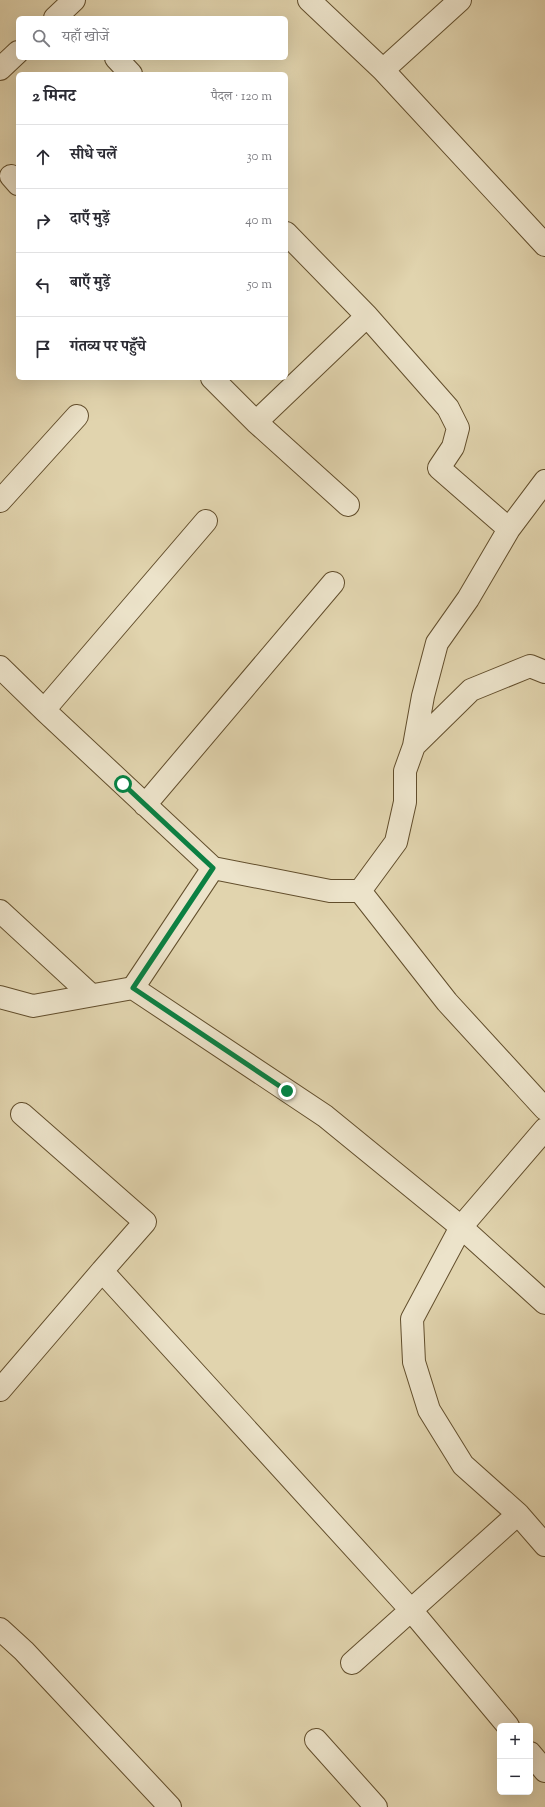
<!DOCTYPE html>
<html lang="hi">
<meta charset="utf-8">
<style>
:root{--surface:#fff;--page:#f2f2f3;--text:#2b2b33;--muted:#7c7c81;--line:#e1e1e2}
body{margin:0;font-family:"Sorts Mill Goudy","Noto Serif Devanagari",serif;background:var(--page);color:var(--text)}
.controls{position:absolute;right:12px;bottom:12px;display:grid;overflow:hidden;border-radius:6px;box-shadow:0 4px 16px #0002}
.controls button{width:36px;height:36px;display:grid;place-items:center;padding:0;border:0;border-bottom:1px solid var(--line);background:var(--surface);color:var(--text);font:20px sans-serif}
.stop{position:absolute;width:12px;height:12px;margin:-9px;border:3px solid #0b8043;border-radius:50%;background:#fff}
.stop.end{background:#0b8043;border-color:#fff;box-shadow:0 1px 4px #0008}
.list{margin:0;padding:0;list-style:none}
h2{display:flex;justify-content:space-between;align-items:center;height:52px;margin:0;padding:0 16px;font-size:17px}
h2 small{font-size:13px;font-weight:400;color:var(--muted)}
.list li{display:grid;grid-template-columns:26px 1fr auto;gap:12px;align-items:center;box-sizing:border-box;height:64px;padding:0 16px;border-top:1px solid var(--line)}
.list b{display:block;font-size:15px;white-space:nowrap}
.list em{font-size:13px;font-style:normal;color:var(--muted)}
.icon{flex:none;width:22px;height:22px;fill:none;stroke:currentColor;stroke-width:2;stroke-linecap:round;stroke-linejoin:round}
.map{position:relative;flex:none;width:545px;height:1807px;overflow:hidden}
.search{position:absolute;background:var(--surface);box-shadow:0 4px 16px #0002;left:16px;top:16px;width:272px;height:44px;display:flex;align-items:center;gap:10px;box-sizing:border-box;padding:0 14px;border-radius:6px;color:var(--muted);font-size:15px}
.panel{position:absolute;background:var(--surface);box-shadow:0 4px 16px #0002;left:16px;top:72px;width:272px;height:308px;border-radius:6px}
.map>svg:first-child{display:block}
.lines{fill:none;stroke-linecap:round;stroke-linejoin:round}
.minor-casing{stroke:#624e2c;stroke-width:24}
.tertiary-casing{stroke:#624e2c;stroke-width:24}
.minor{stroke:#ece3ca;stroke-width:22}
.tertiary{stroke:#ece3ca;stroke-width:22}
.route{stroke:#0b8043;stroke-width:5}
</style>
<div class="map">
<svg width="545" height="1807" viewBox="0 0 545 1807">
<rect width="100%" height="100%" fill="#e1d4ae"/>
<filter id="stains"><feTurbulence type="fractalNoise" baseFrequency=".005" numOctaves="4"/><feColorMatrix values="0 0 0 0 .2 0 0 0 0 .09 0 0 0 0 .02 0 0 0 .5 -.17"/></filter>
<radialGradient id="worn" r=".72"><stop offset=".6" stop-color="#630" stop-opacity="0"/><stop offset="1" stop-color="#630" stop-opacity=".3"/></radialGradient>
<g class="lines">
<defs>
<path id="minor" d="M309 0 383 70 460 0
M55 18 74 0
M116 58 131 74
M0 69 18 52
M383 70 545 245
M11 176 18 184
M286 233 367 316 448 408 458 428 453 447 439 468 509 529 545 481
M212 378 256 422 348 505
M256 422 367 316
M0 501 77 416
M0 667 44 710 213 868 330 891H360L447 1002 545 1109
M44 710 206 521
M414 746 423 696 437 643 468 599 509 529
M145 805 333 583
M360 891 396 842 405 802V771L414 746 471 690 530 666 545 672
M0 911 91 995
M133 988 213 868
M22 1114 145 1222 102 1271
M0 1390 102 1271 411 1610 508 1726
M518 1514 463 1465 429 1410 414 1362 412 1319 461 1227 545 1129
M0 1629 24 1651 170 1807
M352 1663 518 1514 545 1545
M316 1740 376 1807
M530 1753 545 1771"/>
<path id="tertiary" d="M0 997 33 1006 133 988 325 1116 461 1227 545 1303"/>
</defs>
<use href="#minor" class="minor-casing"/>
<use href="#tertiary" class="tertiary-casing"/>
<use href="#minor" class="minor"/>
<use href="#tertiary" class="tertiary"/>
</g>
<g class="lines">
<path class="route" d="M123 784 213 868 133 988 287 1091"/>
</g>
<rect width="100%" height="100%" filter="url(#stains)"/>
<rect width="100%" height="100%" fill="url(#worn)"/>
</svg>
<div class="controls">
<button>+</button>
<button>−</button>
</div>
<div class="stop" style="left:123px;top:784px"></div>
<div class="stop end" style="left:287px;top:1091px"></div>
<div class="search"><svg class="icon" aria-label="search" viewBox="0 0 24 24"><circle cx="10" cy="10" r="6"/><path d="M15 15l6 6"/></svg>यहाँ खोजें</div>
<section class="panel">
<h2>2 मिनट<small>पैदल · 120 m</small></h2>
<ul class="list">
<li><svg class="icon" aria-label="ahead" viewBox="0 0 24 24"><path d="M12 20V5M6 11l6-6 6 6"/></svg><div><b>सीधे चलें</b></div><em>30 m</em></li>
<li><svg class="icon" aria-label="right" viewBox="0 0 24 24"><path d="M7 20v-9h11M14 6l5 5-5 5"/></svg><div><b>दाएँ मुड़ें</b></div><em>40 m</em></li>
<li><svg class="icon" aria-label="left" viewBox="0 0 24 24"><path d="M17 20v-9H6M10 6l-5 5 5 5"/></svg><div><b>बाएँ मुड़ें</b></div><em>50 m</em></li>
<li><svg class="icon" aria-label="arrive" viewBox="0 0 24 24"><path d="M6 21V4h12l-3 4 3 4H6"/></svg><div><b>गंतव्य पर पहुँचे</b></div></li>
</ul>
</section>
</div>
